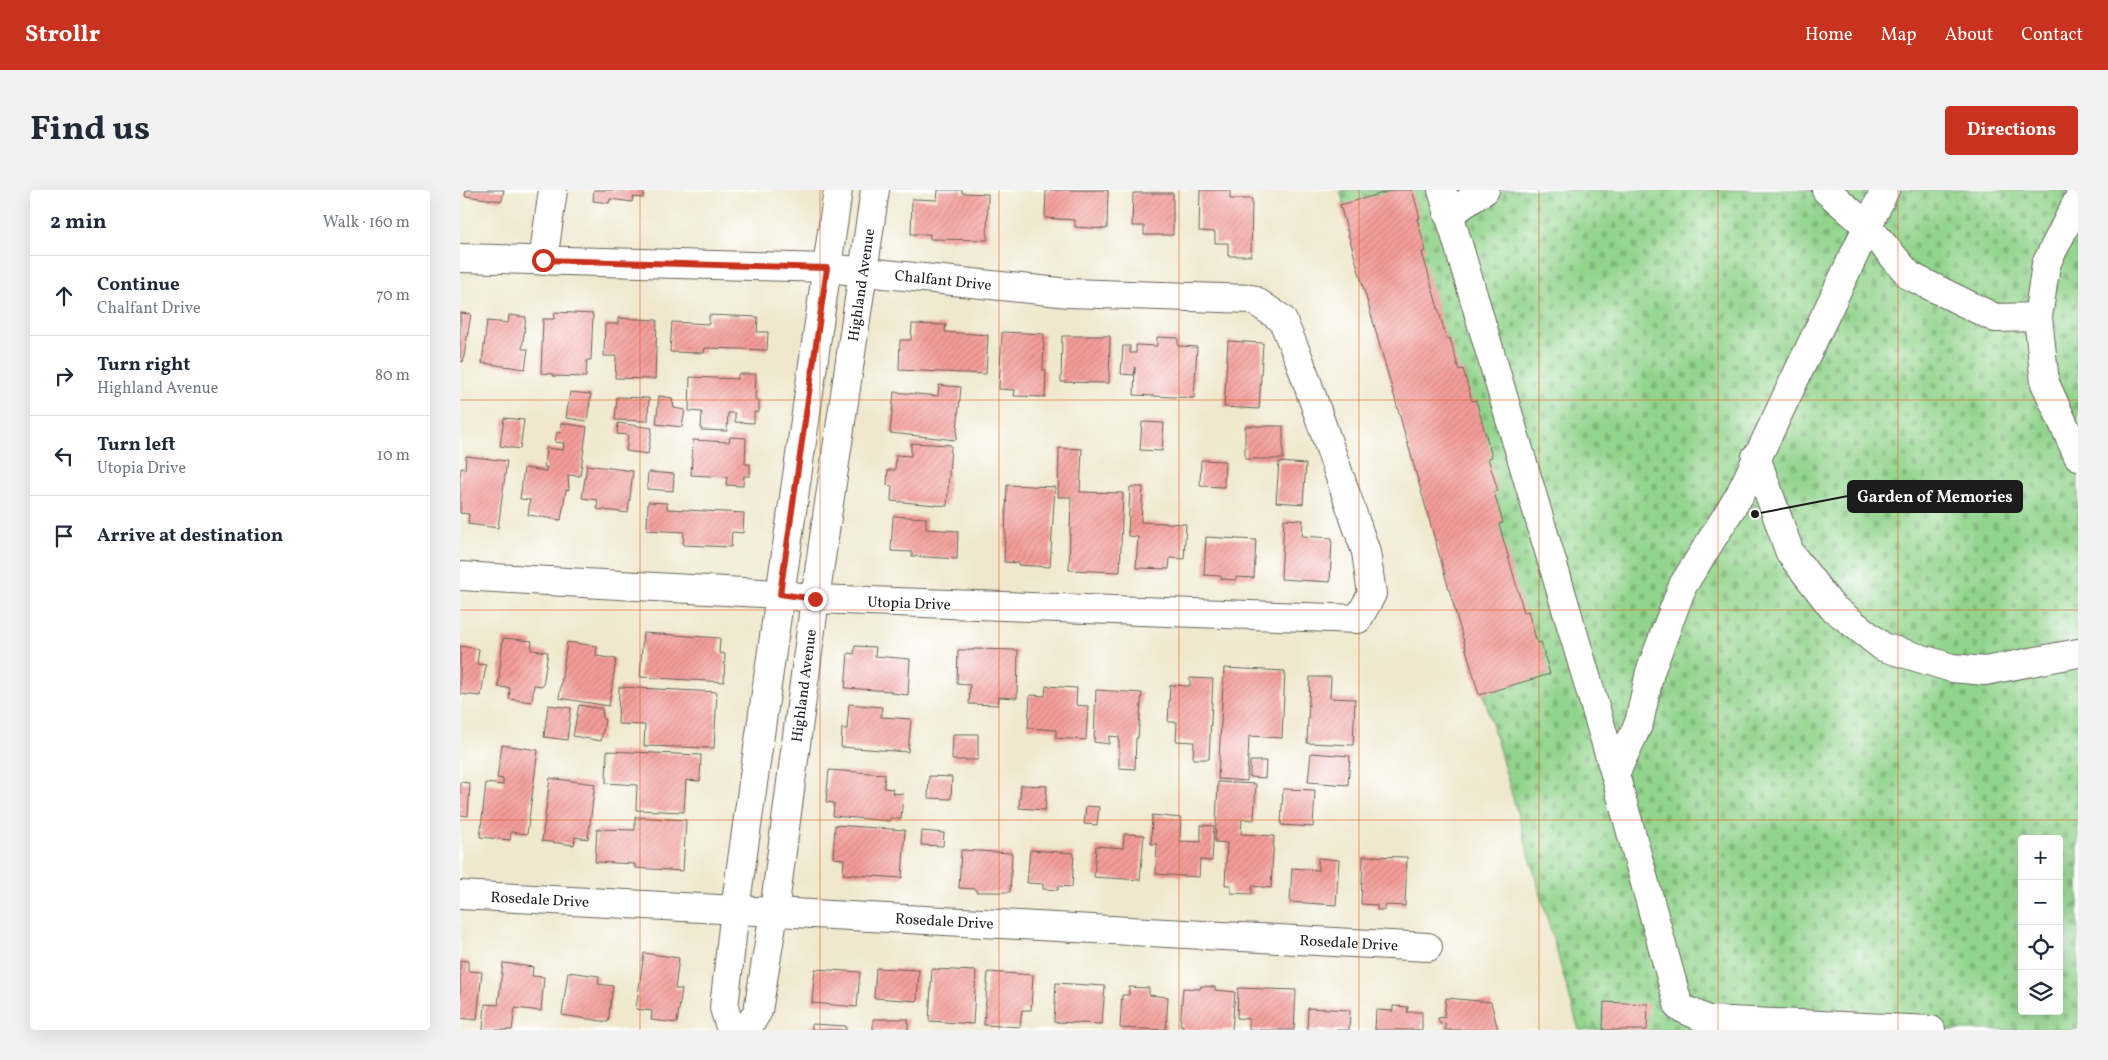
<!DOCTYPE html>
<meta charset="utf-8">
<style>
:root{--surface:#fff;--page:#f2f2f3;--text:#1f2937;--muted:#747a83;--line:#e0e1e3;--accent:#c8321e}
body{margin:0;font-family:Vollkorn,serif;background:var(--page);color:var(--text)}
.controls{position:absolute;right:15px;bottom:15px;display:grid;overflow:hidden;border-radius:5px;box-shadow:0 5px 20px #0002}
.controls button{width:45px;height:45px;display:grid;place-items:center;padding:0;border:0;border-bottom:1px solid var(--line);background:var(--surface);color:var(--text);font:25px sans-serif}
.stop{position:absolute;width:15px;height:15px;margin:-11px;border:4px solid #c8321e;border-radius:50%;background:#fff}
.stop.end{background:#c8321e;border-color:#fff;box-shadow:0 1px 5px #0008}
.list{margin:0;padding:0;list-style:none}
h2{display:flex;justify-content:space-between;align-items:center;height:65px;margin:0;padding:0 20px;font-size:21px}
h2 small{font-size:16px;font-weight:400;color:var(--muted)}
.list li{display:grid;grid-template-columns:32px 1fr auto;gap:15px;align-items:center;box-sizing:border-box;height:80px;padding:0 20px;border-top:1px solid var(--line)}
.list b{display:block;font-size:19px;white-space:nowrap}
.list p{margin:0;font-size:16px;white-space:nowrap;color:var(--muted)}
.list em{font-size:16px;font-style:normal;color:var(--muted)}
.icon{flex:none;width:28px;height:28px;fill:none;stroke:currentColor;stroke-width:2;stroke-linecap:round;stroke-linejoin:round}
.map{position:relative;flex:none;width:1618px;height:840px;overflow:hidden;border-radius:5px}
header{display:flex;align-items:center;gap:30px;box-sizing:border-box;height:70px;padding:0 25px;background:var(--accent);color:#fff}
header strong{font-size:24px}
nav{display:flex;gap:28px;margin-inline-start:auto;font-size:18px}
.intro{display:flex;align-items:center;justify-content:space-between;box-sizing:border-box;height:120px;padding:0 30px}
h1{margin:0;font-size:35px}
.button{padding:12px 22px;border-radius:5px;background:var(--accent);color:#fff;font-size:18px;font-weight:700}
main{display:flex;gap:30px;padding:0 30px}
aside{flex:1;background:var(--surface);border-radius:5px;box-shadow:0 5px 20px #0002}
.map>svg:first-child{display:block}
.cemetery{fill:url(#cemetery-stones);stroke:#577854;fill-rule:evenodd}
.building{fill:url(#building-hatch)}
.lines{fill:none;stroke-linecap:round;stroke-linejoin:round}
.minor-casing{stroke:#66635a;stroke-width:30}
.minor{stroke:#fff;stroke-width:28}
.route{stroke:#c8321e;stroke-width:6}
.grid{fill:none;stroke:#de560d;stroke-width:1;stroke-opacity:0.55}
.labels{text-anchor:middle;stroke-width:4;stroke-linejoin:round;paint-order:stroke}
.street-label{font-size:15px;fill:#1c1c1c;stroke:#fff}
.leader{fill:none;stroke:#1c1c1c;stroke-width:2}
.callout-dot{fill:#1c1c1c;stroke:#fff;stroke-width:2}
.callout{fill:#1c1c1c;stroke:#1c1c1c;stroke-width:2}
.callout-label{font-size:16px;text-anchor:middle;font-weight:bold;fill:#fff}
</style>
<header>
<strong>Strollr</strong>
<nav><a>Home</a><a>Map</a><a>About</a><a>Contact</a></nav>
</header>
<div class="intro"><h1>Find us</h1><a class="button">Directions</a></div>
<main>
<aside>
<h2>2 min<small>Walk · 160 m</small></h2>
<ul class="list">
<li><svg class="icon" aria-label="ahead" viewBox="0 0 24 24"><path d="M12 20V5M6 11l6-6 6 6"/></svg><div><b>Continue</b><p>Chalfant Drive</p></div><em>70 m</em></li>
<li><svg class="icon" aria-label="right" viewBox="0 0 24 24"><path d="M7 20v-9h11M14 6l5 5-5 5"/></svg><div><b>Turn right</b><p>Highland Avenue</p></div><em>80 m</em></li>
<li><svg class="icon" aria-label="left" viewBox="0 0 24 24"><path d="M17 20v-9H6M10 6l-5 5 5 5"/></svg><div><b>Turn left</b><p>Utopia Drive</p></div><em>10 m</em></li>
<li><svg class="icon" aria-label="arrive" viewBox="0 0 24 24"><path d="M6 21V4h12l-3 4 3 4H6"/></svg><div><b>Arrive at destination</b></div></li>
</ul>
</aside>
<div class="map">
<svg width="1618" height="840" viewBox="0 0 1618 840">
<defs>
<pattern id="cemetery-stones" width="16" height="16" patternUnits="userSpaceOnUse" patternTransform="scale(1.25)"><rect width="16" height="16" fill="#92d48c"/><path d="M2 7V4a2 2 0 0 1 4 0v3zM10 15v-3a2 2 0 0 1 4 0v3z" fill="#7db578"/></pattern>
<pattern id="building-hatch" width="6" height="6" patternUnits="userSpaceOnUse" patternTransform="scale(1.25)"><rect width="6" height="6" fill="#f39c99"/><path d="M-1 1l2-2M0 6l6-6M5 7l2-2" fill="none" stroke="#d08683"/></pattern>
</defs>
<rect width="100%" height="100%" fill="#fff"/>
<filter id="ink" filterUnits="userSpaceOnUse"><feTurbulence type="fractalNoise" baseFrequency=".02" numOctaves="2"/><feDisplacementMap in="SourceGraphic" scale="10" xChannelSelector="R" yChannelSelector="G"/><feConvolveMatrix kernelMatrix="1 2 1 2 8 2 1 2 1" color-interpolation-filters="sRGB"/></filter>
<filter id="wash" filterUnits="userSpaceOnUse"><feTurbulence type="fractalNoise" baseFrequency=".0096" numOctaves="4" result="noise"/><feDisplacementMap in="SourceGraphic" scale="20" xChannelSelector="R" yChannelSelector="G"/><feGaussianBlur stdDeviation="1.12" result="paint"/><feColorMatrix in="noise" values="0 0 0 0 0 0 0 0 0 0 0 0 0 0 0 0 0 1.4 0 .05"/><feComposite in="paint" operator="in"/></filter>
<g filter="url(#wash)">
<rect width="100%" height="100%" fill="#efe8ce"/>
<path class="cemetery" d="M880 0H1618V840H1119ZM1562 649H1599V821H1562Z"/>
<g id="blocks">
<path class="building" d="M6 0H44L42 11 5 6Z
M134 0H184L183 8 173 7 172 12 150 9 149 13 133 11Z
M478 0H502V3L528 4 527 50 470 49V44H451L452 9 477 10Z
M586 0H648L647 39 615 37V30L585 28Z
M740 0H770V9H792L791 66H768V53H755V42L739 41Z
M934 0H952L960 28 957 29 966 61 962 62 987 150 990 148 999 180 1003 179 1012 211 1016 210 1032 267 1028 268 1038 301 1034 302 1043 333 1039 334 1064 422 1068 421 1077 453 1081 452 1090 484 1019 505 880 15Z
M673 3H713V45H684V36H672Z
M95 122 133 124 131 170H127L126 187 93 186V184L81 183 83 129H94Z
M0 123 11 124 3 172 0 171Z
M49 125 66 127 62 159H68L65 179 22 173 27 131 48 133Z
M249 125 298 127 297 142H308L307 160 245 158 244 163 210 162 212 132 249 134Z
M158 128 197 130 195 189 155 188 156 166H144L145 134H158Z
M452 134 486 135 485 142 528 145 526 184 439 180 440 150H451Z
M542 142 584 144 583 180H586L585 207 554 206 555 200 539 199Z
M602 146H650L649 193 601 192Z
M697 147 718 148V156L737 157 734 208 674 205 675 177 674 185 661 184 663 156H670V163H676V155L697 156Z
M768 151 803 153 799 219 764 217Z
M278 184H296L295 210H299V222H294V233L275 232V223H268L267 241 241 240 242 222 229 221 230 187 278 189Z
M479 195 501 197 496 250 430 243 434 202 478 206Z
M110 202 131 204 127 231 106 228Z
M199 206 212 208 214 218 225 220 222 237 196 234Z
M157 207 189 208 188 231 155 230Z
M44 228 64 230 60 259 40 256Z
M682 232 704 233 702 261 680 260Z
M101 233 127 237 120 286 108 285 109 300H106L101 330 68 325 70 310 60 309 64 278 86 281 87 277H84L86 258 103 260 104 253 95 252 97 242 100 243Z
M158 233 192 238 188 264 166 261 168 245 157 244Z
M785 236H823V269H785Z
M270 247 286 248 285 274H290V286H284L283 296 266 295 267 287 231 285 233 250 269 252Z
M451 253 491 255 487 316 431 311 432 296 427 295 428 280H435L436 265 451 266Z
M599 258 622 259 620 302 663 303 660 382 609 380 611 307H598Z
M6 266 47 271 38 338 8 334 9 324 0 323V288L1 278 5 279Z
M741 270 765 271 764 297 740 296Z
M819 272 846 274 843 314 816 312Z
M127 275 173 281 168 323 137 319 138 310 122 308Z
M188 282 214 284 213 301 187 299Z
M547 295 595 297 590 377 558 375 559 373 544 372Z
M670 297H683L681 332 726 334 724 369 710 368 709 379 676 378 678 347 668 346Z
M188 312 207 313V319L284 323 283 343 272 342 271 357 223 355 224 342 187 340Z
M433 326 466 328V339L498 341 497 369 452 366V362L431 361Z
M824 329 843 330 842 346 872 348 870 392 821 389Z
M746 347 796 350 794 388 776 387V390L761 389V386L744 385Z
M183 443 260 448 259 463 265 464 264 492 180 487Z
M43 448 72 451 71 460 88 462 83 496 74 495 72 512 49 509 50 498 38 497Z
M107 452 137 456 136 466 156 469 149 516 99 508Z
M0 456 19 459 17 474 26 475 21 506 0 504Z
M395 456 416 457 415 466 450 469 448 505 431 503V501L385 498 388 463 394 464Z
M514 459 558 460 557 508 539 507 538 515 509 514 510 495 497 494 498 460H514Z
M764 478 825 481 822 548 789 546 787 591 758 589Z
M850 487H871L870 508 895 509 893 555 847 553Z
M730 488 753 489 749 569H733L734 552 716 551 717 532H708L710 495 730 496Z
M586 496 617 498 616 515 628 516 626 550 596 548V540L568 538 570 505 585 506Z
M159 497 257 502 254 558 184 556 185 535 158 534Z
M636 500 682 503 678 548H676L675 579 659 578V547L649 546V554L634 552Z
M389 514 422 517 421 527 451 529 448 562 381 557 382 538 387 539Z
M88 515 111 518 107 550 84 547Z
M119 515 142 519 143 529 145 530 141 551 113 546Z
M493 544H518V570H492Z
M42 555 78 560 67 644 51 642 50 650 20 647 26 593 43 595V589L37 588Z
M147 561 241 565 240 591 226 590 224 622 176 620 177 595 146 593Z
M851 563 890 566 888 595 848 592Z
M790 571H806L805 588 790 587Z
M369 580 425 584 424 598 433 599 432 603 443 604 441 629 430 628V631L373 626 374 613 366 612Z
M469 586 492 587 491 609 468 608Z
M90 588 135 594 128 649 115 647 114 655 82 651Z
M0 592 10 593 8 626 0 625Z
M758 592 796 594 794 630 782 629 781 644 814 646 811 698 792 696V704L771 703V695H765L767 653 755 652Z
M561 595 587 596 585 620 559 618Z
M823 599 855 600 853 637 821 635Z
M626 616 639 617 637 635 624 634Z
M692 625 721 628 720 651 741 652V635L754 636 752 671 740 670 739 687 696 684 697 654H691Z
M175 627 226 630 223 681 175 678V674L135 672 137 639 175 640Z
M375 635 445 640 442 688 383 684 384 669 373 668Z
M462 641 484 643 483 656 461 655Z
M664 644 684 645 680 690 634 687 636 656 663 658Z
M501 660 552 663 550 702H516V699L499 698Z
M570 660 614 663 612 697 598 696V700L583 699V694L567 693Z
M903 666 947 667 945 716 926 715 925 720H917V715L901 714Z
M858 668 879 670 876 715 830 712 832 678 858 680Z
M184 763 219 768 215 799H222L217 833 191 830 192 821 176 819Z
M0 770 8 771V781L22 782 17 830 0 828Z
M43 773 73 777 72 786 84 787 81 821 55 818 52 840H23L25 814 38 815Z
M416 778 459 780 457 811 414 808Z
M355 779 400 782 397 817 352 813Z
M472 779 516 781 513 834 469 831Z
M108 782 139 786 138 794 153 796 148 832 102 825Z
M528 782 573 785 571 820H562L560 837 524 835Z
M596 793 645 796 642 834 594 832Z
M741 796 755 797V800L775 802 772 840H722L723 835H720L723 798 740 799Z
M669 797 689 798V805L708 807 706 840 660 838 662 805H669Z
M778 798 836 800 834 840H789V829L777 828Z
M986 808 1031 812 1038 840H985V833L980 834 978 828 984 827Z
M1144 812 1188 814 1187 840H1143Z
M933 816 948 817 947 822H962V840H915L916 820 933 821Z
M848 818 890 820 889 840H847Z
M413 829H448V840H413Z
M352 834 386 836V840H352Z"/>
</g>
</g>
<g filter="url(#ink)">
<use href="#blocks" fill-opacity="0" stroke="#66635a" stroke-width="1"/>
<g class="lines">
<defs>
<g id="minor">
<path d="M982 0 1155 584 1219 817 1248 830 1471 840"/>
<path d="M1366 0 1408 37 1450 86 1535 128 1578 127"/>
<path d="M1618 10 1586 74 1578 127 1585 193 1618 266"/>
<path d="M988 25 1025 0"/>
<path id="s1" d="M0 68 367 78 609 103 792 109 822 129 839 169 906 362 912 404 898 429 355 409 320 404 0 386"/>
<path d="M83 71 93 0"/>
<path d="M1296 267 1330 363 1372 417 1423 457 1492 478 1525 481 1618 463"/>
<path d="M1155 584 1179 533 1190 482 1223 395 1279 306 1425 0"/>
<path id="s2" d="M0 705 968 757"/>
<path d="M271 840 264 818 275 719 378 0"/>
<path id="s3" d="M286 840 298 821 314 722 355 409 415 0"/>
</g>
</defs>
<use href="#minor" class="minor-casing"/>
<use href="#minor" class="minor"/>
</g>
</g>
<g class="lines" filter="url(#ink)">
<path class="route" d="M83 70 367 78 320 404 355 409"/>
</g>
<path class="grid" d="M180 0V840M360 0V840M539 0V840M719 0V840M899 0V840M1079 0V840M1258 0V840M1438 0V840M0 210H1618M0 420H1618M0 630H1618"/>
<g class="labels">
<g class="street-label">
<text dy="5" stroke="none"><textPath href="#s1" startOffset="484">Chalfant Drive</textPath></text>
<text dy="5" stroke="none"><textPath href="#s3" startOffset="756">Highland Avenue</textPath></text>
<text transform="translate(449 413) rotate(2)" y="5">Utopia Drive</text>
<text dy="5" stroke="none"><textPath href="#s3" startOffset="351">Highland Avenue</textPath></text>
<text dy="5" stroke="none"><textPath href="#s2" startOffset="80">Rosedale Drive</textPath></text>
<text dy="5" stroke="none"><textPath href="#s2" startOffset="485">Rosedale Drive</textPath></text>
<text dy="5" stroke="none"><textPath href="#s2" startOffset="890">Rosedale Drive</textPath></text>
</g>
</g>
<path class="leader" d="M1295 324L1388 306"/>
<circle class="callout-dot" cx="1295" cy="324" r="5"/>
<rect class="callout" x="1388" y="291" width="174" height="31" rx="5"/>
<g class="callout-label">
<text x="1475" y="312">Garden of Memories</text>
</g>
</svg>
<div class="controls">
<button>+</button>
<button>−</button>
<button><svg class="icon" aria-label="locate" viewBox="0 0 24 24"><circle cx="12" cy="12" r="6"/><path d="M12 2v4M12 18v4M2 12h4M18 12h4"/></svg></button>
<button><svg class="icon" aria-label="layers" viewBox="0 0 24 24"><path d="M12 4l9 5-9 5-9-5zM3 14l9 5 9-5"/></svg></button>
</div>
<div class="stop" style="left:83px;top:70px"></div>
<div class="stop end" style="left:355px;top:409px"></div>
</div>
</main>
